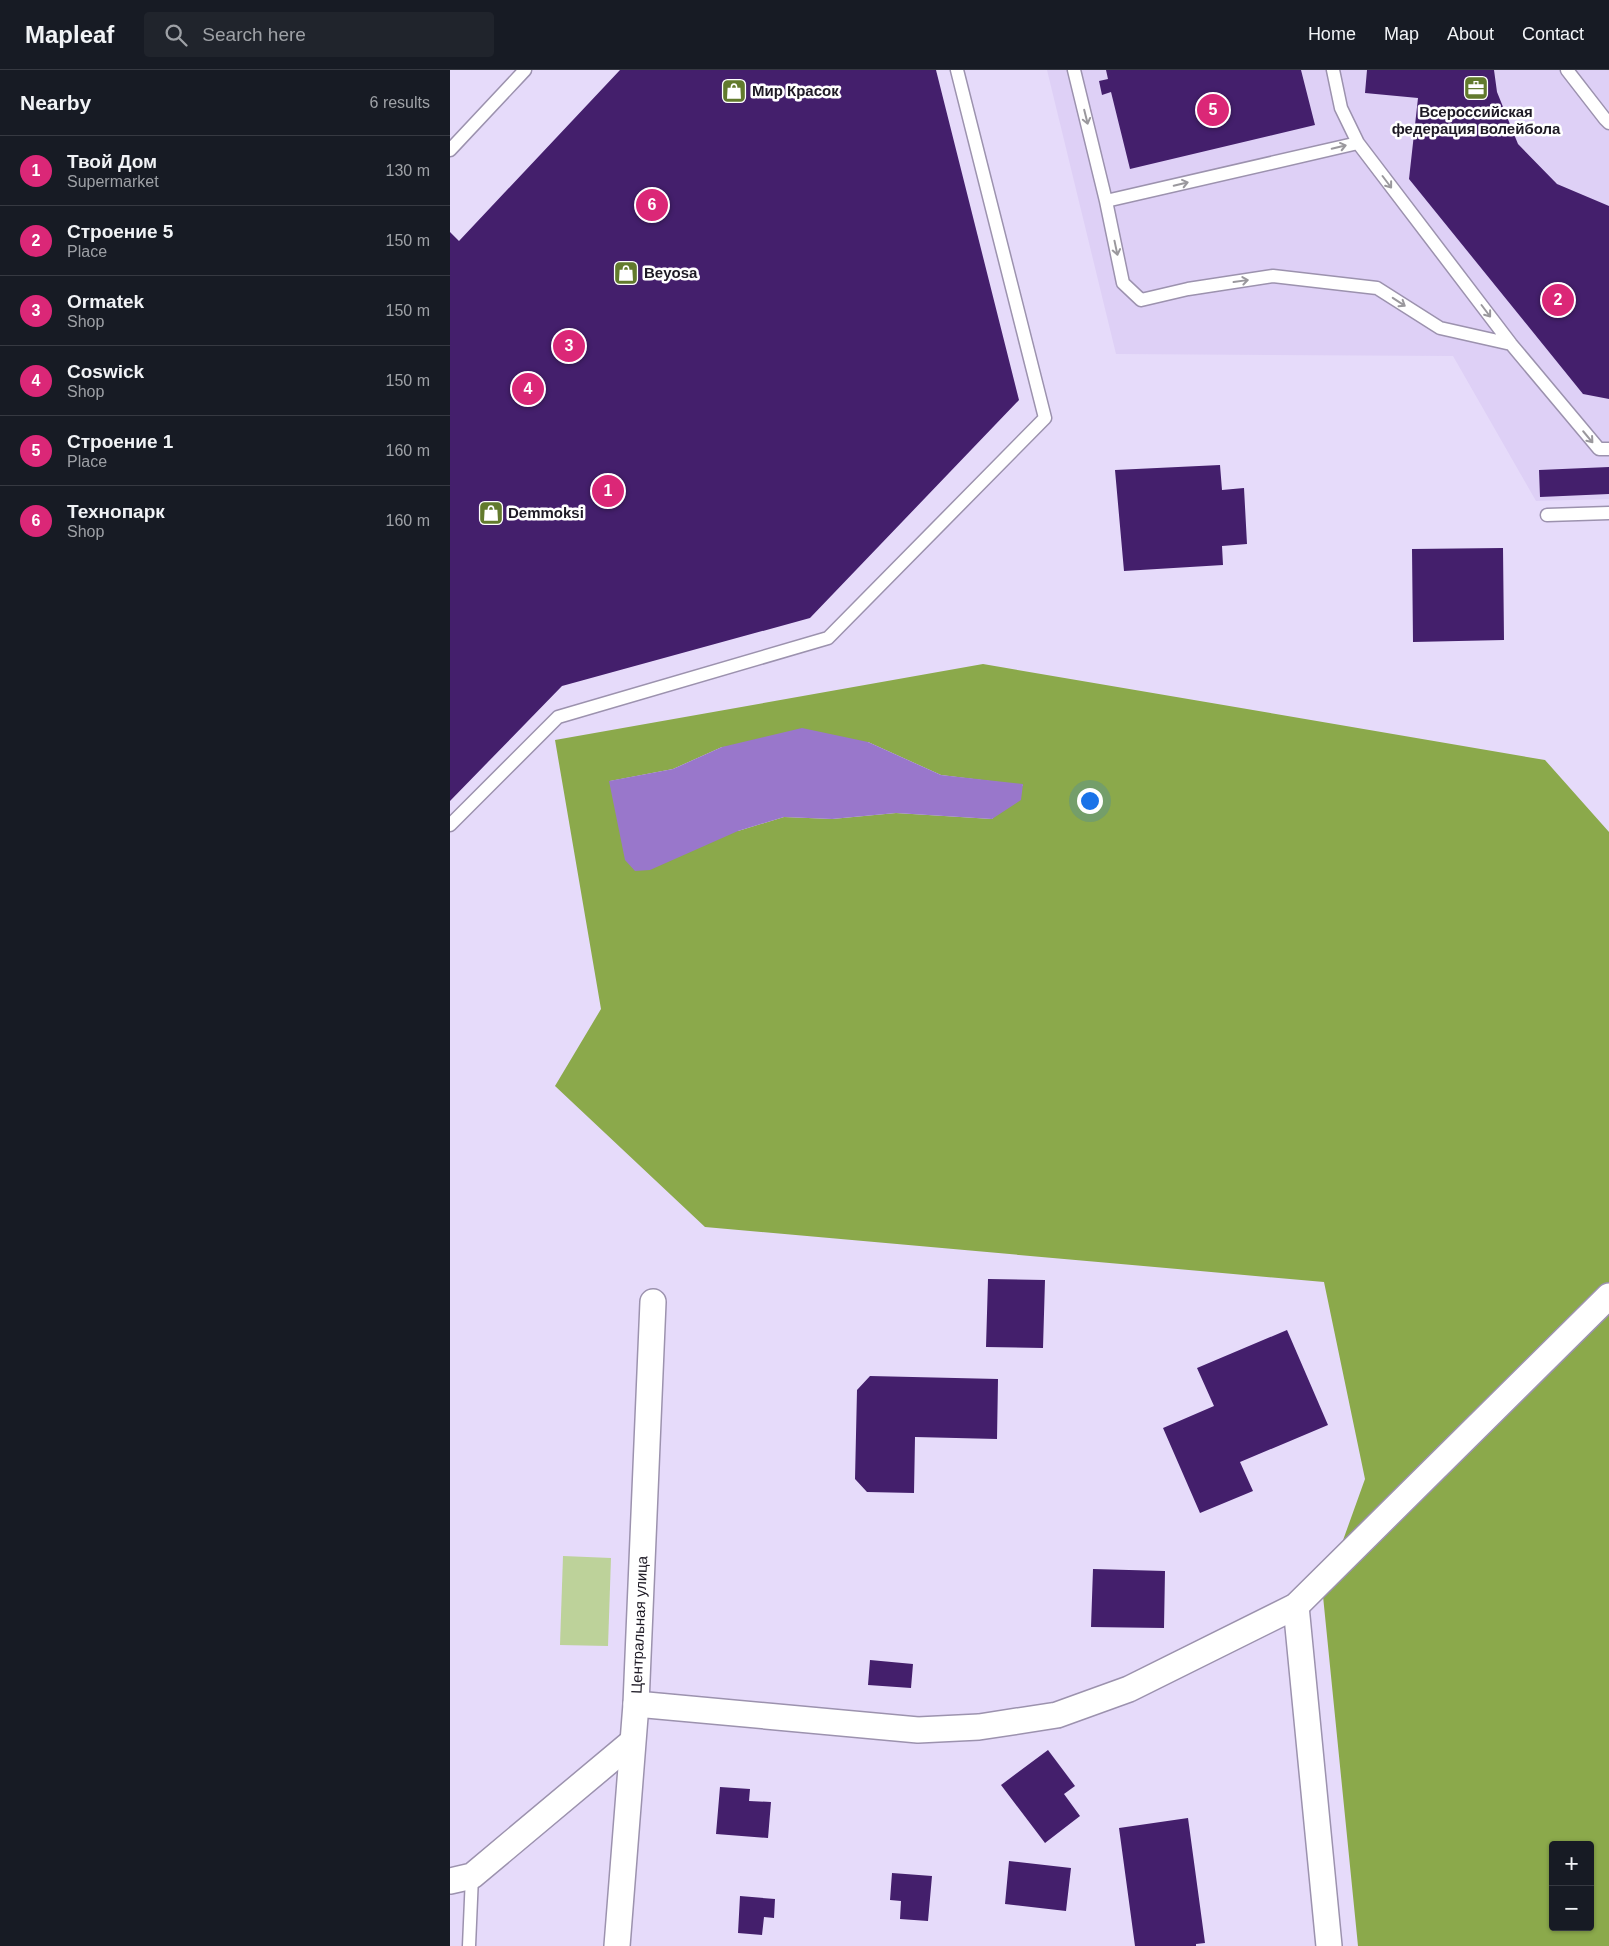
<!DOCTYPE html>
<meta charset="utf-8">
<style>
:root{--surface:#171b24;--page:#20242c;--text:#f1f3f6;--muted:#9ea1a6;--line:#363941;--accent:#db2777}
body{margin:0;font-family:Arial,sans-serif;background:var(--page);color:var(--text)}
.controls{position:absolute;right:15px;bottom:15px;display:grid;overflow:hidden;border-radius:5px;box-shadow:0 1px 4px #0004}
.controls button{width:45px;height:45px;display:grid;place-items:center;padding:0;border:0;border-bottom:1px solid var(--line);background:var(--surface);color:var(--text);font:25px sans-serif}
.you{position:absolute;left:639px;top:730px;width:18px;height:18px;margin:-12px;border:4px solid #fff;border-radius:50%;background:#1a73e8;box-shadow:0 0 0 8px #1a73e833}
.badge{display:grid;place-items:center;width:32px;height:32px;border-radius:50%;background:var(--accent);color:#fff;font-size:16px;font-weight:700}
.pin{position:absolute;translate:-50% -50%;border:2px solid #fff;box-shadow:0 1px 5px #0006}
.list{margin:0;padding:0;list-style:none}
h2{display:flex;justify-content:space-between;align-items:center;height:65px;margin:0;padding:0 20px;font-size:21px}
h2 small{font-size:16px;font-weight:400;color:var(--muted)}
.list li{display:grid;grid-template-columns:32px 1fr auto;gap:15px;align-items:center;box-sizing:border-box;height:70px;padding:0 20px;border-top:1px solid var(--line)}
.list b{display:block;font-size:19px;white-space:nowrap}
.list p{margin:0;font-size:16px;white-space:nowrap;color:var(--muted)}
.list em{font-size:16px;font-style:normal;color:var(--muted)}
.icon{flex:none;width:28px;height:28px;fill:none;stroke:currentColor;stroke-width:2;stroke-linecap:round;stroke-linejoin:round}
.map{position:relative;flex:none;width:1159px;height:1876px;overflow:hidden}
header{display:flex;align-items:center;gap:30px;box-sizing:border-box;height:70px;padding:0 25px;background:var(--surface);border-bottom:1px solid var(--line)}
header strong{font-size:24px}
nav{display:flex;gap:28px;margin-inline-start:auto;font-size:18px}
.search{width:350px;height:45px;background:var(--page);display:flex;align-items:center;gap:12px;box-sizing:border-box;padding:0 18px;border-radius:5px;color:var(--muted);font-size:19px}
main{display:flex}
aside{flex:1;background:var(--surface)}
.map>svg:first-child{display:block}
.built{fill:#ded0f6}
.green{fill:#bdd29a}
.forest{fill:#8ba94b;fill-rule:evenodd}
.water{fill:#9977cb}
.building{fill:#441f6c}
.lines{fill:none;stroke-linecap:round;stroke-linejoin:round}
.lane-casing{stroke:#9c92ae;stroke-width:15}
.street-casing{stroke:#9c92ae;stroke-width:28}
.lane{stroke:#fff;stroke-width:12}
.street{stroke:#fff;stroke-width:25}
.oneway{stroke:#9a989d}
.labels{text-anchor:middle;stroke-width:5;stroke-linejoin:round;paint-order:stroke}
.poi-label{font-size:15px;font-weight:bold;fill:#1e1a25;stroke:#fff;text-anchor:start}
.street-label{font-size:15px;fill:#1e1a25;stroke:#fff}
</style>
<header>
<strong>Mapleaf</strong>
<div class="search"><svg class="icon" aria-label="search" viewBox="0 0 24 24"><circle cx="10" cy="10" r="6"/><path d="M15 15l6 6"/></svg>Search here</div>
<nav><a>Home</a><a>Map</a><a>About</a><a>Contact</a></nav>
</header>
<main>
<aside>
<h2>Nearby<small>6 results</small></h2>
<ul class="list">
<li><span class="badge">1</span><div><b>Твой Дом</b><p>Supermarket</p></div><em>130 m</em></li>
<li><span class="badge">2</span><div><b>Строение 5</b><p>Place</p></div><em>150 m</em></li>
<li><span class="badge">3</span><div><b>Ormatek</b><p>Shop</p></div><em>150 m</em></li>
<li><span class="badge">4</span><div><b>Coswick</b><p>Shop</p></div><em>150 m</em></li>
<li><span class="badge">5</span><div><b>Строение 1</b><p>Place</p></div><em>160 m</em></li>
<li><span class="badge">6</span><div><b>Технопарк</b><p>Shop</p></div><em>160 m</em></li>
</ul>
</aside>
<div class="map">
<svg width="1159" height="1876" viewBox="0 0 1159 1876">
<rect width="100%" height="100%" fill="#e6dbfa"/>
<path class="built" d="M597 0H1159V429L1086 431 1003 286 666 284Z"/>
<path class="green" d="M113 1486 161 1488 158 1576 110 1575Z"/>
<path class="forest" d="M533 594 1095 690 1159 762V1876H908L873 1526 915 1409 874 1212 255 1157 105 1016 151 939 105 670ZM418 672 491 705 573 715 542 749 446 743 382 749 334 747 288 761 160 711 223 699 272 677ZM1103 1775H1140V1857H1103Z"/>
<path class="water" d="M352 658 418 672 491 705 573 714 571 730 542 749 446 743 382 749 334 747 288 761 200 800 185 801 175 790 159 711 223 699 272 677Z"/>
<path class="building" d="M170 0H486L569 330 360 548 112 616 0 731V162L9 171Z
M656 0H851L865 55 680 99 661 22 652 25 649 11 658 9Z
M917 0H1044L1047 22 1068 74 1107 114 1159 136V329L1133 324 959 109 968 28 915 23Z
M770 395 772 420 794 418 797 474 772 476 773 495 674 501 665 400Z
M1159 397V424L1090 427 1089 400Z
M1053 478 1054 570 963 572 962 479Z
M538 1209 595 1210 593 1278 536 1277Z
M837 1260 878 1355 790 1392 803 1421 750 1443 713 1358 764 1336 747 1298Z
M420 1306 548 1309 547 1369 465 1367 464 1423 417 1422 405 1409 407 1320Z
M643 1499 715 1501 714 1558 641 1557Z
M420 1590 463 1594 461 1618 418 1615Z
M598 1680 625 1716 614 1724 630 1746 595 1773 551 1715Z
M270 1717 300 1719 299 1731 321 1732 318 1768 266 1764Z
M738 1748 755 1873 746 1874V1876H685L669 1758Z
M559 1791 621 1798 616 1841 555 1834Z
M442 1803 482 1806 478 1851 450 1849 451 1831 440 1830Z
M290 1826 325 1829 324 1848 314 1847 312 1865 288 1863Z"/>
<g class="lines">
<defs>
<path id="lane" d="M624 0 656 131 908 73
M883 0 891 38 908 73 1061 274 1149 379H1159
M1117 0 1155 49 1159 53
M0 80 75 0
M656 131 673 213 691 230 738 219 823 206 927 218 990 258 1061 274
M1097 445 1159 443
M0 755 108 647 378 568 595 348 507 0
M19 1876 22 1806"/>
<g id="street">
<path d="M846 1536 879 1876"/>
<path d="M186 1634 468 1660 529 1657 607 1645 679 1619 846 1536 1159 1226"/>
<path d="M0 1811 22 1806 182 1672"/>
<path id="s1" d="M167 1876 186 1634 203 1232"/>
</g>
</defs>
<use href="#lane" class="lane-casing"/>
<use href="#street" class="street-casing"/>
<use href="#lane" class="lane"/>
<use href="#street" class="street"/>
</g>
<defs><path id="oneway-shaft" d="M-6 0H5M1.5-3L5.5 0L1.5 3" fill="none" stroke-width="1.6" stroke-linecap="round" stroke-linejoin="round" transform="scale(1.25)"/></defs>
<g class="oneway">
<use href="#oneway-shaft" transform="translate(636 47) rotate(76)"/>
<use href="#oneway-shaft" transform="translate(889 77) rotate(-13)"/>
<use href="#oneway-shaft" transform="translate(937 112) rotate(53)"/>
<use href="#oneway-shaft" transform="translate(731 114) rotate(-13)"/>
<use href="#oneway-shaft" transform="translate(666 178) rotate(78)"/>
<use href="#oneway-shaft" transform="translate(791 211) rotate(-8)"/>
<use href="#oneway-shaft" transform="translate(949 232) rotate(33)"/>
<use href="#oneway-shaft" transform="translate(1036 241) rotate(53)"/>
<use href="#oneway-shaft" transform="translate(1138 367) rotate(50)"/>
</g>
<defs>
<symbol id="office-square" viewBox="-11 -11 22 22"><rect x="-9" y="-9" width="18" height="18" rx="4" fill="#627a2d" stroke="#fff"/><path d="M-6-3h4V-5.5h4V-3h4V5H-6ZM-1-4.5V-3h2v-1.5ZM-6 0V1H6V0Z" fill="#fff"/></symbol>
<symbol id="shop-square" viewBox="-11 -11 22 22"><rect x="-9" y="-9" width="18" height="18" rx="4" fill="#627a2d" stroke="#fff"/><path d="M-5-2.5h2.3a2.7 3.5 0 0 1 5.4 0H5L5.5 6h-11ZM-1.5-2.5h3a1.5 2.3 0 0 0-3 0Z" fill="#fff"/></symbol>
</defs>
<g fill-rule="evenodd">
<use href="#office-square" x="1012" y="4" width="28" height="28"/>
<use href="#shop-square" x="270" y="7" width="28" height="28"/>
<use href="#shop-square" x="162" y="189" width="28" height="28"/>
<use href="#shop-square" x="27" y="429" width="28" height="28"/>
</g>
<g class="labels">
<g class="poi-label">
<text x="302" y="26">Мир Красок</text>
<text x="1026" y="47" text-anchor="middle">Всероссийская<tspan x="1026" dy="17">федерация волейбола</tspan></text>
<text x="194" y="208">Beyosa</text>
<text x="58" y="448">Demmoksi</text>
</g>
<g class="street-label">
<text dy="5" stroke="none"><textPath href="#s1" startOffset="322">Центральная улица</textPath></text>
</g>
</g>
</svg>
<div class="controls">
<button>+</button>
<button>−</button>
</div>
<div class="you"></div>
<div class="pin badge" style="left:158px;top:421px">1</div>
<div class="pin badge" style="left:1108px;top:230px">2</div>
<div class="pin badge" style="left:119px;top:276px">3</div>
<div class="pin badge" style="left:78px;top:319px">4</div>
<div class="pin badge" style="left:763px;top:40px">5</div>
<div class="pin badge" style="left:202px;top:135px">6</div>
</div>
</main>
